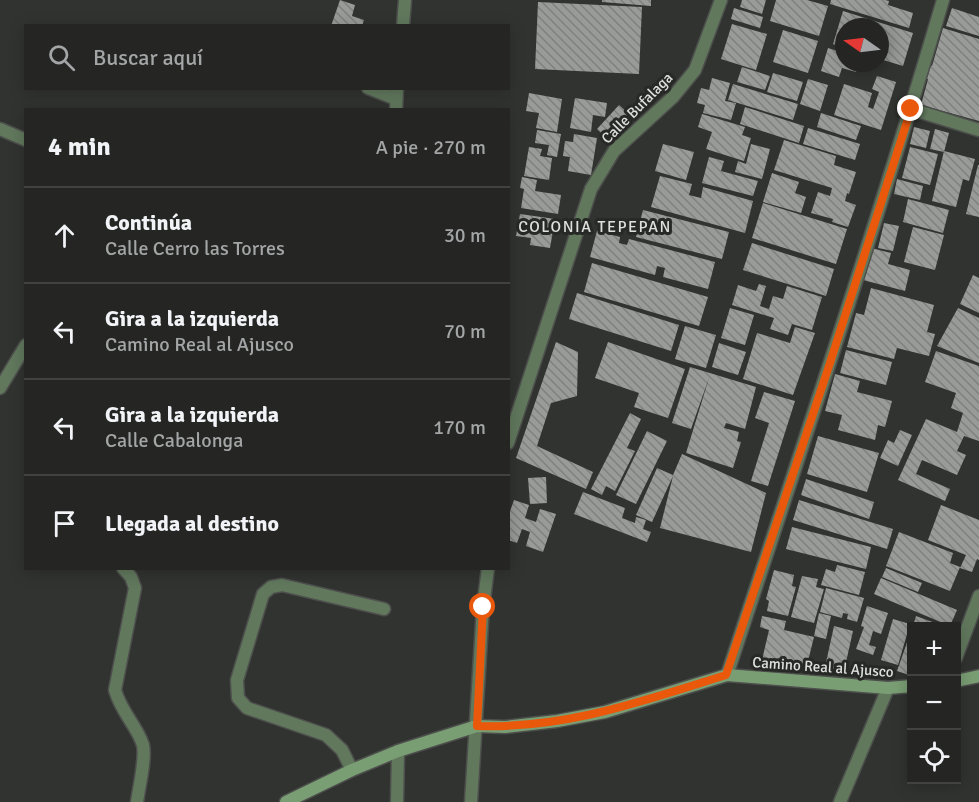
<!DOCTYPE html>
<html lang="es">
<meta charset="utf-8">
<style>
:root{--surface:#252624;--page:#2d2e2c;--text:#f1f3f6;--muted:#a3a5a6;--line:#424341}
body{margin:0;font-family:Signika,sans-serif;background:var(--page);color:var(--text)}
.controls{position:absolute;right:18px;bottom:18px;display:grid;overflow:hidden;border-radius:0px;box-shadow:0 3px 15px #0003}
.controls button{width:54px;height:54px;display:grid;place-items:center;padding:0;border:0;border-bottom:2px solid var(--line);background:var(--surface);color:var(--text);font:30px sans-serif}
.compass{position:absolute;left:835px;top:18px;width:54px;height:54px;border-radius:50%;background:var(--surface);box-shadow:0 3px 15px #0003;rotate:284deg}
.stop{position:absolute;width:18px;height:18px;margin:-14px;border:4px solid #ea580c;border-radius:50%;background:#fff}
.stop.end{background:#ea580c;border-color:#fff;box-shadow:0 2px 6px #0008}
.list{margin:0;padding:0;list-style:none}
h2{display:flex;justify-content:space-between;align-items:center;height:78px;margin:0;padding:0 24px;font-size:26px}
h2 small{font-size:20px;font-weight:400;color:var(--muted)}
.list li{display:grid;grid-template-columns:39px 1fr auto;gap:18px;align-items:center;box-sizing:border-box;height:96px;padding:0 24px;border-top:2px solid var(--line)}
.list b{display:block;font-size:22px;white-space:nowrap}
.list p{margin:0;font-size:20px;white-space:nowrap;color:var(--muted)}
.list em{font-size:20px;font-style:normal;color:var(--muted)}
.icon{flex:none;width:33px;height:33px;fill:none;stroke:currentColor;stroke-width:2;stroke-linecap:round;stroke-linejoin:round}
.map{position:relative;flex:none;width:979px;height:802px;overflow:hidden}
.search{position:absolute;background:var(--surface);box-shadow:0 3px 15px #0003;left:24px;top:24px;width:486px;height:66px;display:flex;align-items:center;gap:15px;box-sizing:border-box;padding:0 21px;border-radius:0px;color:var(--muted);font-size:22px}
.panel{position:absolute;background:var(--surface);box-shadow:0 3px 15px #0003;left:24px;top:108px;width:486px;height:462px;border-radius:0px}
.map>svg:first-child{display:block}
.building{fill:url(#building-back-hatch)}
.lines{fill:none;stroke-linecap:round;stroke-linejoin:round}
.street-casing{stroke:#4d4f4c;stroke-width:15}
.secondary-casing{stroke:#4d4f4c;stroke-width:15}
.street{stroke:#61785d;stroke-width:12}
.secondary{stroke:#7a9e74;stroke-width:12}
.route{stroke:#ea580c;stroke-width:8}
.labels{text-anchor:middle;stroke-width:6;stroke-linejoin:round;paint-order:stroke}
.street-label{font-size:15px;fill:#dee0de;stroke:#272926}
.neighbourhood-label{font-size:16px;letter-spacing:1.5px;fill:#dee0de;stroke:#272926}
</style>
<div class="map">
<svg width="979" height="802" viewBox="0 0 979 802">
<defs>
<pattern id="building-back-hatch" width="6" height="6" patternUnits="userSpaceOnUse" patternTransform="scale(1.5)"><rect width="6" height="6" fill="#989b98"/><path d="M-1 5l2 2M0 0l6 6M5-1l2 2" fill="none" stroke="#7e817e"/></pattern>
</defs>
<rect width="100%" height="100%" fill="#313330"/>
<path class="building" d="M340 0 355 5 352 16 364 20 362 26H331Z
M602 0H651V6L602 2Z
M742 0H766L762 14 740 7Z
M776 0H807L828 6 819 36 770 21Z
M831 0H885L889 1 888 5 913 13 909 28 830 4Z
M538 2 642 7 639 74 535 69Z
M734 8 763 17 760 28 731 19Z
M952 8 979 17V36L946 26Z
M843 11 913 33 903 66 880 59V27H844V48L833 44Z
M732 24 767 34 756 70 721 59Z
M943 28 979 39V121L921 105 928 79 925 78 929 65 932 66Z
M783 30 818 41 808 73 773 62Z
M828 48 844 53V63H859L856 72 842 68 839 77 821 71Z
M742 67 770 76 765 90 737 82Z
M773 73 803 82 797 101 767 92Z
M877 76 896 82 881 130 834 115 844 84 872 93 868 107 873 109 879 92 872 89Z
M712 78 730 83 725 101 736 103 731 120 703 113 705 105 697 103 701 88 709 90Z
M808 79 828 85 820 111 800 104Z
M733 84 798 104 793 120 728 100Z
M529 93 562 99 557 132 536 128 539 113 526 111Z
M575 98 607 103 605 117 593 115 591 132 570 128Z
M619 105 629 114 606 138 597 129Z
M745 107 804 126 799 143 740 124Z
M821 113 861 126 856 140 817 127Z
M702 114 745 127 742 135 751 138 744 161 706 149 712 132 698 127Z
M914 127 930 131 926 148 910 144Z
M808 128 860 144 855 160 803 144Z
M935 129 949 133 944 152 930 149Z
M537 130 561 134 557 157 547 155 549 145 535 143Z
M574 134 597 138 591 175 568 171 570 157 563 156 565 141 573 142Z
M784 140 836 156 834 165 856 172 849 194 847 193 845 201 856 205 848 227 832 222 833 219 811 213 818 192 830 196 832 188 774 170Z
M663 144 694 152 686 180 655 171Z
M751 144 770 149 762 179 735 172 738 161 746 164Z
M529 147 542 149 540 156 552 158 549 180 524 176Z
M910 147 938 154 930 185 902 178Z
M944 151 975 159 969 181 963 179 956 207 932 201Z
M709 157 724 161 721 171 758 181 753 196 702 183Z
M978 165H979V217L966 214Z
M772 173 799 182 795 193 806 197 801 213 763 202Z
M660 176 692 184 689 195 701 198 703 187 753 201 745 233 651 207Z
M522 177 537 180 535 191 561 195 558 214 521 208 524 189 520 188Z
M897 179 923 186 920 200 894 194Z
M908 199 949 210 943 233 903 222Z
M763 203 847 229 836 264 752 238Z
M643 210 729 232 722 259 636 237Z
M520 214 555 219 550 248 530 245 531 238 516 236Z
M884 223 899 226 893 251 878 248Z
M913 227 944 235 935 270 904 262Z
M597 231 620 237 619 243 627 245 629 239 715 262 708 289 663 277 665 268 657 266 655 275 590 257Z
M752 243 834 269 826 296 743 270Z
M871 248 891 253 888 264 910 270 905 291 863 280Z
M592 263 708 297 699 326 584 292Z
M973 275 979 278V313L960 304Z
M759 284 766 286 760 306 769 309 773 296 783 299 787 286 822 297 812 330 792 324 788 335 770 329 774 318 732 305 738 285 756 291Z
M871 288 934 305 927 332 935 334 929 356 897 348 894 359 847 347 856 313 864 315Z
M577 293 679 325 671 351 569 319Z
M730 308 754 315 745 345 721 338Z
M958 308 979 318V363L937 346Z
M685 326 716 335 706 368 675 359Z
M795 327 815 333 793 395 743 379 757 333 790 343Z
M556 342 578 352 577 396 551 403 537 446 593 472 586 489 516 458Z
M608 342 685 369 668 418 634 407 639 393 595 378Z
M719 343 746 352 738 375 712 367Z
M846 350 892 362 886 385 840 373Z
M936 351 979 366V441L964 436 957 451 966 455 957 475 922 460 916 474 950 489 945 501 898 480 926 419 957 432 963 413 951 408 956 393 925 382Z
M690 367 756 387 745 429 726 423 724 428 739 432 737 441 741 442 733 468 686 453 709 378 691 429 672 423Z
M835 374 860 381 857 392 892 401 885 427 878 425 875 440 838 430 842 415 825 411Z
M764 392 795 401 768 486 751 481 769 423 755 418Z
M630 413 641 419 627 448 635 451 615 491 606 486 602 495 591 489Z
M900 430 912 435 898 466 880 458 888 440 894 443Z
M647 431 667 441 636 504 616 495Z
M818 436 879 453 867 492 807 474Z
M682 454 766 493 751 552 660 528 673 476 652 522 636 515 657 468 673 475Z
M546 477 547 503 530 504 528 478Z
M806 479 874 502 869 519 801 495Z
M583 492 625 508 622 518 635 523 636 517 646 520 643 529 651 532 647 542 574 514Z
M514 500 529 505 525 518 536 522 540 509 556 514 543 552 526 546 530 532 522 529 517 543 508 540V517Z
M799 500 893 529 887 549 793 520Z
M941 505 979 520V560L977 559 972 572 960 568 966 555 928 540Z
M792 527 871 547 866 569 786 549Z
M899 532 953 553 950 563 960 567 950 591 886 566Z
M837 565 865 572 859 595 821 585 826 569 835 572Z
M886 568 922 583 918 592 882 577Z
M774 570 794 575 792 586 796 587 788 616 767 611 769 601 766 599Z
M802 576 818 579 816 587 824 589 814 623 791 617Z
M881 578 957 610 950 626 874 594Z
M826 588 864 598 857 622 847 619 848 614 843 613 842 618 820 612Z
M867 606 888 613 881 634 873 631 869 645 876 647 873 655 856 649 864 627 861 626Z
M819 613 831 616 826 639 814 636Z
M762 616 786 621 784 630 814 637 808 661 815 663 813 672 762 660 769 630 760 627Z
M916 616 938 624 937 626H913Z
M893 619 910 624 898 665 881 660Z
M834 626 853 631 844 671 825 667Z
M911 631H912V676L897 671Z"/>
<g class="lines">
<defs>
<path id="street" d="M403 26 405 0
M368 88 396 99
M911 109 979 130
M396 110 397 88
M0 129 26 140
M0 388 26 345
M508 443 591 189 614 151 673 97 695 70 721 0
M123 568 131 577 135 588 115 690C121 712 137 726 143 745 146 759 139 787 137 802
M956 658 979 596
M727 675C801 451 876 227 943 0
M352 770 342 750 326 735 247 708 238 698 237 680 263 594 271 587 282 585 384 609
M397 802 398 751
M471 802 483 607 488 568
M840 802 888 688"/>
<path id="secondary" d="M956 681 979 676
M286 802 352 770 398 751 477 726 505 727 557 721 605 712 727 675 888 688 912 686"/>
</defs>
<use href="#street" class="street-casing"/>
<use href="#secondary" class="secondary-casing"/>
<use href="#street" class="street"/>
<use href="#secondary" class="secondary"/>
</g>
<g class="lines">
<path class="route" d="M483 607 477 726C566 729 643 701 726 675L829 366 911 109"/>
</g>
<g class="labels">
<g class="street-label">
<text transform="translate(637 108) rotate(-45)" y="5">Calle Bufalaga</text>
<text transform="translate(823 667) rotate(4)" y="5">Camino Real al Ajusco</text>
</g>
<g class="neighbourhood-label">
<text x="595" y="232">COLONIA TEPEPAN</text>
</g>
</g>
</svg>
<div class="controls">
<button>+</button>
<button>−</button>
<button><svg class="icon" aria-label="locate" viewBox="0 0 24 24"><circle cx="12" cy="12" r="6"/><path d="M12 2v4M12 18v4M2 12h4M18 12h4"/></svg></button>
</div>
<svg class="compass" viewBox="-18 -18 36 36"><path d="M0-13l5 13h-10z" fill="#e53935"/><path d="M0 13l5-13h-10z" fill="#a3a5a6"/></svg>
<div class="stop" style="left:483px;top:607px"></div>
<div class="stop end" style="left:911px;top:109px"></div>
<div class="search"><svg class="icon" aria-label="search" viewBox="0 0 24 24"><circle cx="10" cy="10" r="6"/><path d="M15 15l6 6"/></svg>Buscar aquí</div>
<section class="panel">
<h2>4 min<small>A pie · 270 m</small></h2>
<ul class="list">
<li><svg class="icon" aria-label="ahead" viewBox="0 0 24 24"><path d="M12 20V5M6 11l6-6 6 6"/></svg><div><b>Continúa</b><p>Calle Cerro las Torres</p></div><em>30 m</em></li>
<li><svg class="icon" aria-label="left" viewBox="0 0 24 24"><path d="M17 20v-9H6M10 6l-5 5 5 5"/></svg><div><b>Gira a la izquierda</b><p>Camino Real al Ajusco</p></div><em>70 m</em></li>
<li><svg class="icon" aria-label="left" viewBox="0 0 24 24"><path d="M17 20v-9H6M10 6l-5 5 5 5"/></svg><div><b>Gira a la izquierda</b><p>Calle Cabalonga</p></div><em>170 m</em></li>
<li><svg class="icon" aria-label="arrive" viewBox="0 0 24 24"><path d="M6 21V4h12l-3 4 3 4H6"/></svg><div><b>Llegada al destino</b></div></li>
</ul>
</section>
</div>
